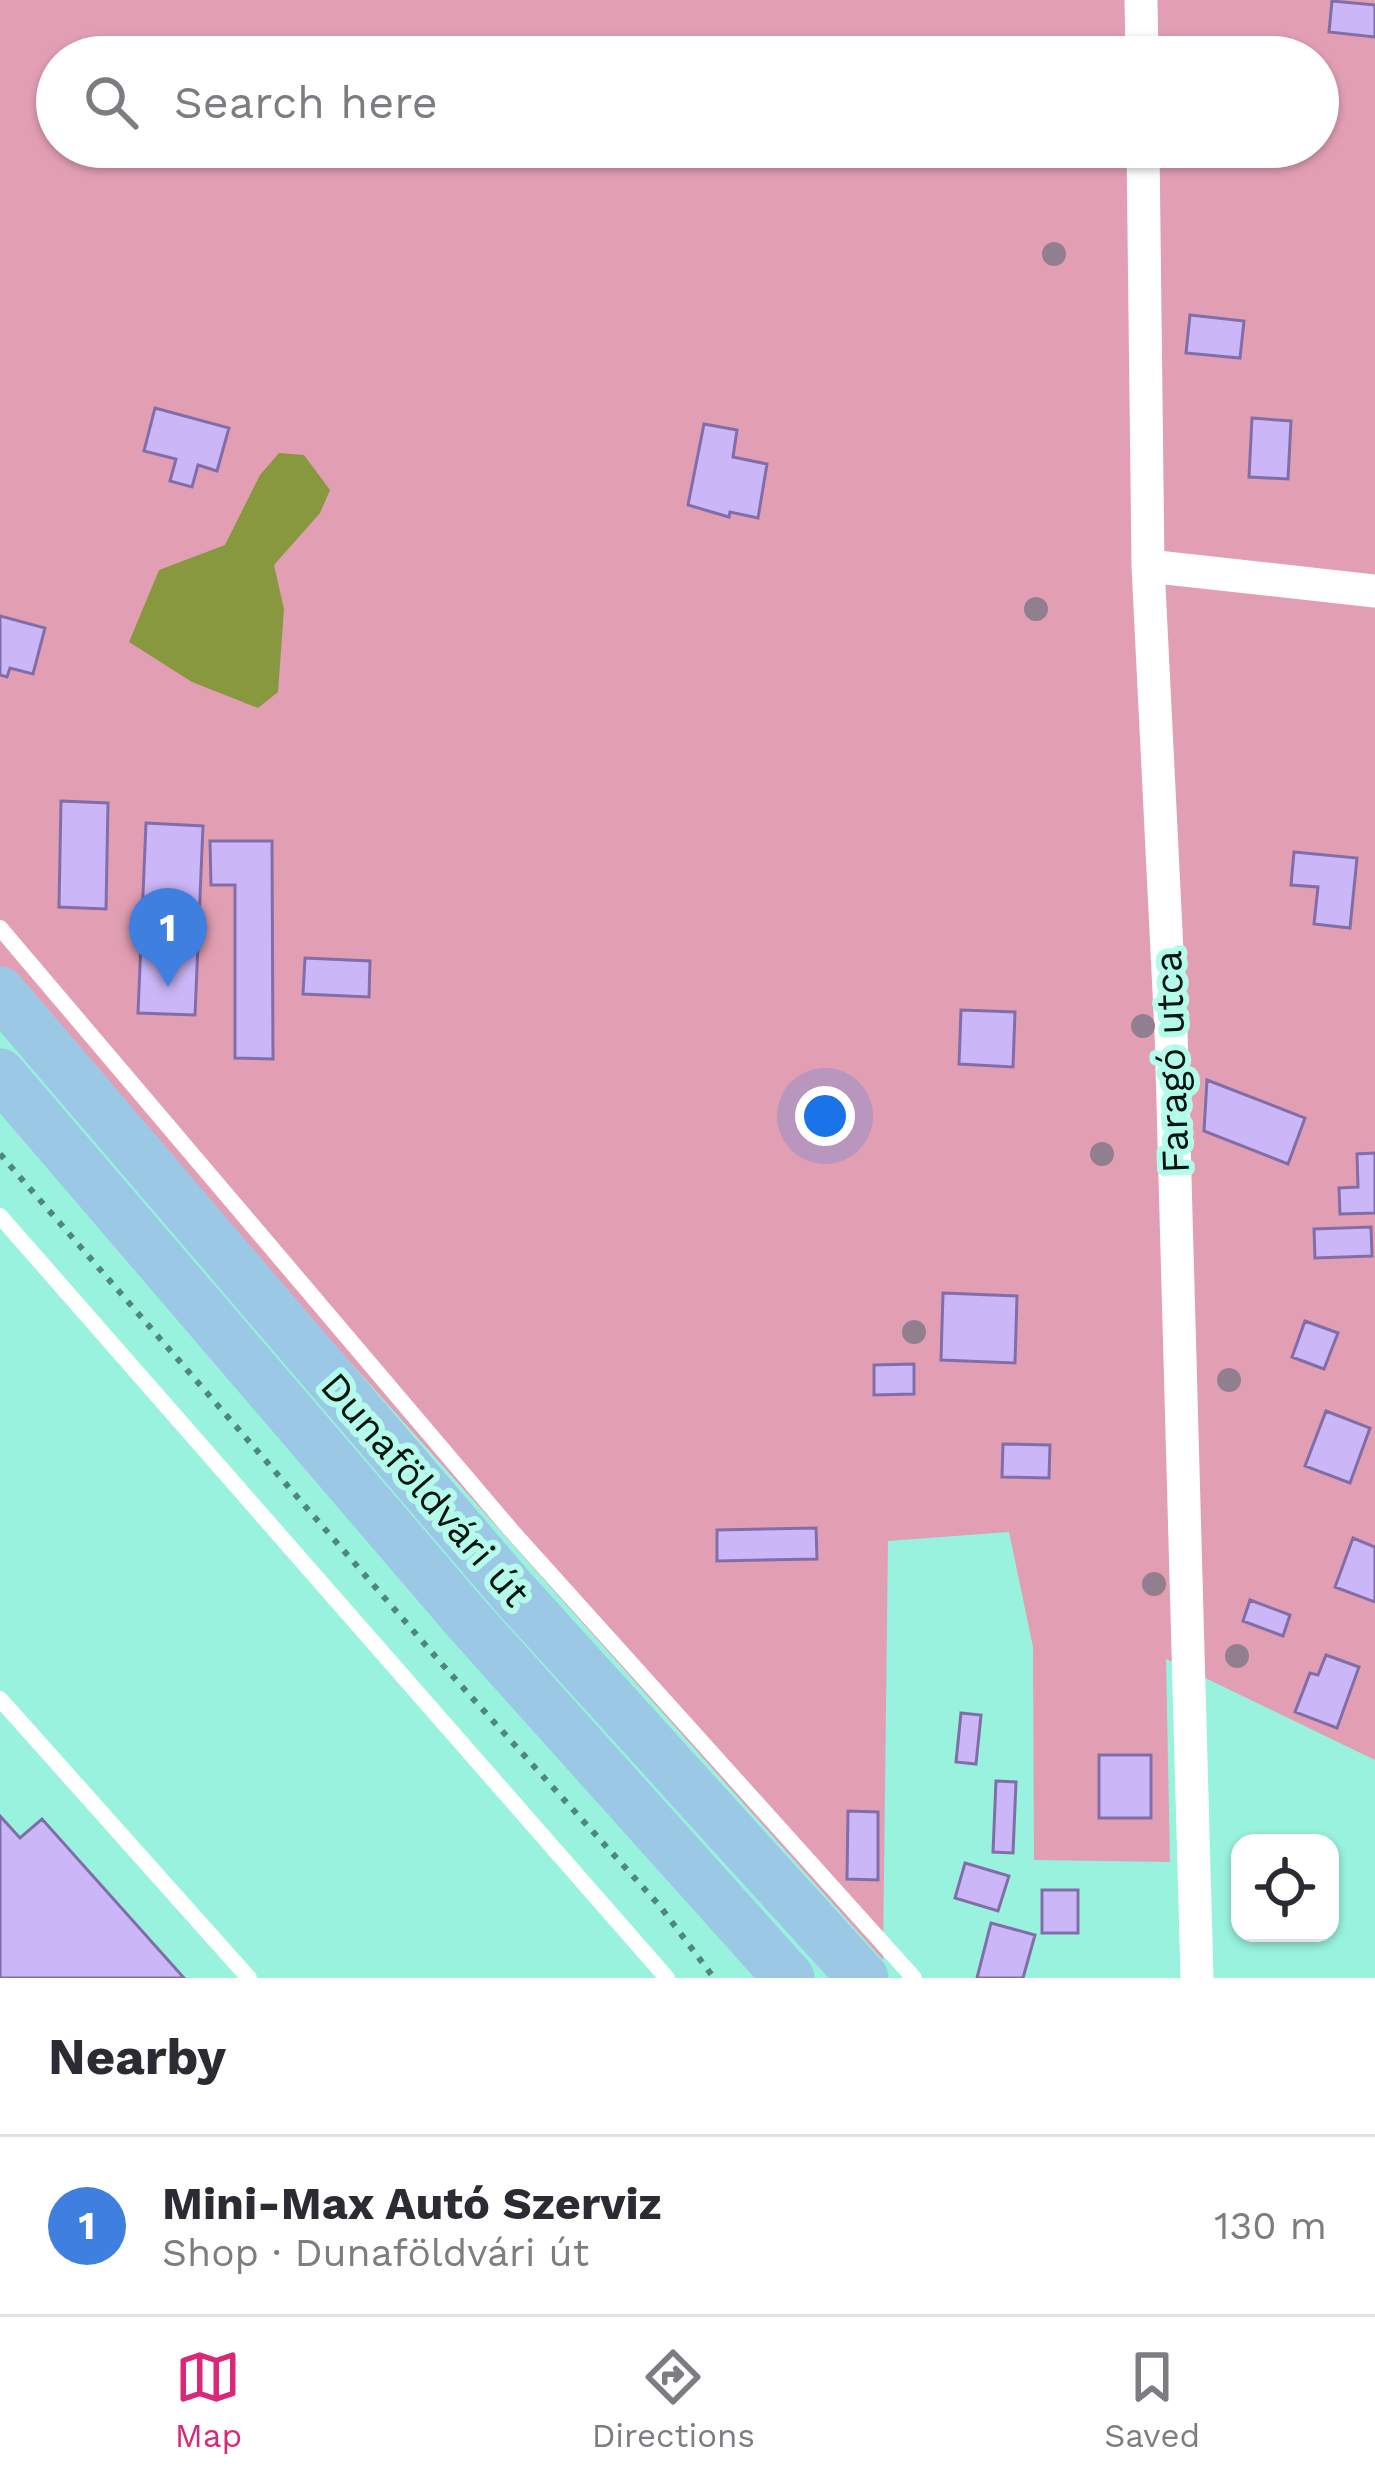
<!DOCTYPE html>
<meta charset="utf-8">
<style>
:root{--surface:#fff;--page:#f7f7f7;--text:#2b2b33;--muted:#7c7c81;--line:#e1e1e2;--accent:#db2777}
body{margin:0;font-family:"Work Sans",sans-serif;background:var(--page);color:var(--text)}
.controls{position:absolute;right:36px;bottom:36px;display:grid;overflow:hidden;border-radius:24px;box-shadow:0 3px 9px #0004}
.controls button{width:108px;height:108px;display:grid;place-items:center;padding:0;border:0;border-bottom:3px solid var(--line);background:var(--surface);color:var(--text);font:60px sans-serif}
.you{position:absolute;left:825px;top:1116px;width:42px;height:42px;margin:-30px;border:9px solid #fff;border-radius:50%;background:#1a73e8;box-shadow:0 0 0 18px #1a73e833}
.badge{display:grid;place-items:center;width:78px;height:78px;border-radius:50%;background:var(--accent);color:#fff;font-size:39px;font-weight:700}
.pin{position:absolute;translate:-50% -99px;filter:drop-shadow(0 3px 6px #0008)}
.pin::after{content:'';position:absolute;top:63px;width:42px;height:36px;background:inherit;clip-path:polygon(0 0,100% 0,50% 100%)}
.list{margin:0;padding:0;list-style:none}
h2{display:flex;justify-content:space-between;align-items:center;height:156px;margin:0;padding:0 48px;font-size:51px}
h2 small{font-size:39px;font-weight:400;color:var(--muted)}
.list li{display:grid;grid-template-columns:78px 1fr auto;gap:36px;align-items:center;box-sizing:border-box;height:180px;padding:0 48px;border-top:3px solid var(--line)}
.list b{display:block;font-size:45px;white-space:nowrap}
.list p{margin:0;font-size:39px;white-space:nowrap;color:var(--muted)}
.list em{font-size:39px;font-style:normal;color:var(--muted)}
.icon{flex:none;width:66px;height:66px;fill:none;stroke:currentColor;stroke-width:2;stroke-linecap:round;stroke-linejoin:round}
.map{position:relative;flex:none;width:1375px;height:1978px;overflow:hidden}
.search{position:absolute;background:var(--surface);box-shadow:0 3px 9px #0004;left:36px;right:36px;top:36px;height:132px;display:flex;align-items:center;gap:30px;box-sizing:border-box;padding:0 42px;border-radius:66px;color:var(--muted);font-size:45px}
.sheet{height:336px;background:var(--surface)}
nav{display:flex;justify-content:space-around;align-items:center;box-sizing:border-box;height:168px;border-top:3px solid var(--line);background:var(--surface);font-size:33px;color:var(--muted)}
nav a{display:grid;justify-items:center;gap:6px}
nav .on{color:var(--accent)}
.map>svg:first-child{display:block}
.green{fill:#e29fb4;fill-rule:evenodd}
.water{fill:#88983e}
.building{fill:#cbb7f7;stroke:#816ea9;stroke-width:3}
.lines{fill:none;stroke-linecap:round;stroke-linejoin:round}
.path{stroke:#4f887b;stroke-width:6;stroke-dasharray:6 9;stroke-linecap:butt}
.service{stroke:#fff;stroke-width:16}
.minor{stroke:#fff;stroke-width:33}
.primary{stroke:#9ac8e5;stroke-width:51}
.tree{fill:#917f90}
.labels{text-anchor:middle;stroke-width:12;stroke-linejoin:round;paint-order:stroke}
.street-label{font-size:39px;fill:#001510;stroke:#b5fbeb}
</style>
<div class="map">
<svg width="1375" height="1978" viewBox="0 0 1375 1978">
<rect width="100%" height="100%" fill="#98f2de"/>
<path class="green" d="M0 0H1375V1760L1166 1659 1170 1862 1034 1860 1033 1647 1009 1532 888 1541 883 1960 0 969ZM57 57H1318V147H57Z"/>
<path class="water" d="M279 453 304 455 330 490 320 513 274 565 284 609 278 692 258 708 192 682 129 642 159 570 225 545 260 475Z"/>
<path class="building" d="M1332 1 1375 5V37L1329 32Z
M1190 315 1244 321 1240 358 1186 353Z
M155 408 229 428 217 471 198 465 192 487 170 481 176 459 144 451Z
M1252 418 1291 421 1288 479 1249 477Z
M704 424 737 430 733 457 767 464 758 518 730 512 729 517 688 505Z
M0 616 45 628 33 674 10 668 7 677 0 675Z
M61 801 108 803 106 909 59 907Z
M146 823 203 826 195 1015 138 1013Z
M210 841H272L273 1059 235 1058V885H211Z
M1294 852 1357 858 1350 928 1314 924 1318 887 1291 885Z
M305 958 370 961 369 997 303 994Z
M961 1010 1015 1012 1013 1067 959 1064Z
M1207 1080 1305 1118 1288 1164 1204 1131Z
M1375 1153V1213L1340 1214 1339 1188 1358 1187 1357 1154Z
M1371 1227 1372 1256 1315 1258 1314 1229Z
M943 1293 1017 1296 1015 1363 941 1360Z
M1305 1321 1338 1333 1324 1369 1292 1357Z
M914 1364V1394L874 1395V1365Z
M1326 1411 1370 1428 1350 1483 1305 1466Z
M1003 1444 1050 1445 1049 1478 1002 1477Z
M816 1528 817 1559 717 1561V1530Z
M1353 1538 1375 1547V1602L1335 1587Z
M1250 1600 1290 1615 1283 1636 1243 1621Z
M1326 1655 1359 1667 1337 1728 1295 1712 1310 1673 1318 1675Z
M961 1713 981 1715 976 1764 956 1762Z
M1099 1755H1151V1818H1099Z
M996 1781 1016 1782 1013 1853 993 1852Z
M848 1811 878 1812V1880L847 1879Z
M0 1816 20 1838 42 1819 184 1978H0Z
M965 1863 1009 1876 998 1911 955 1898Z
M1042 1890H1078V1933H1042Z
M991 1923 1035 1935 1023 1978H977Z"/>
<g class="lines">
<path class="path" d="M0 1154 448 1671 659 1905 714 1978"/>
<path class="service" d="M0 928 511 1530 914 1978
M0 1216 667 1978
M0 1699 249 1978"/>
<path class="minor" d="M1141 0 1142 57
M1143 147 1148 566 1171 1032 1197 1978
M1148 566 1375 591"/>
<path class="primary" d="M0 992 513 1592 863 1978
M0 1074 467 1619 789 1978"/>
</g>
<g class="tree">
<circle cx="1054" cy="254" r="12"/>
<circle cx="1036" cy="609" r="12"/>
<circle cx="1143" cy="1026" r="12"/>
<circle cx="1102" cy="1154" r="12"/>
<circle cx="914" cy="1332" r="12"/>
<circle cx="1229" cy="1380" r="12"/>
<circle cx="1154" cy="1584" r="12"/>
<circle cx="1237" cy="1656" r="12"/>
</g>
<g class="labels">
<g class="street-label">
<text transform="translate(1171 1062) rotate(-92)" y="14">Faragó utca</text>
<text transform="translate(426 1489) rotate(49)" y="14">Dunaföldvári út</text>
</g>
</g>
</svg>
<div class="controls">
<button><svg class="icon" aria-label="locate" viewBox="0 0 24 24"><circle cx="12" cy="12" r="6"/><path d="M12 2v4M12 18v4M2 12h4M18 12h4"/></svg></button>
</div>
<div class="you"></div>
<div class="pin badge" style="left:168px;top:987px;background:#3f7fe0">1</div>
<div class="search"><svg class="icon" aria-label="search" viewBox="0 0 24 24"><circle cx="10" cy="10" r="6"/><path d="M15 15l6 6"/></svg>Search here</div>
</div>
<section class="sheet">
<h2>Nearby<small></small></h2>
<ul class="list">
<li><span class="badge" style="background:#3f7fe0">1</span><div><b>Mini-Max Autó Szerviz</b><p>Shop · Dunaföldvári út</p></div><em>130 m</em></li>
</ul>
</section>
<nav>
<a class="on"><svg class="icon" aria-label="map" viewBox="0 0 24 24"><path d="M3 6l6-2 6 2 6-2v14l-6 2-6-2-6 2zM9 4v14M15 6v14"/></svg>Map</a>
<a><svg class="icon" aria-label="directions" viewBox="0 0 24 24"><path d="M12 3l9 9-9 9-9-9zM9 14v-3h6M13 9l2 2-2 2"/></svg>Directions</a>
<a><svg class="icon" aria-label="saved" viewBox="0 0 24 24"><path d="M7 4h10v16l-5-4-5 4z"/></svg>Saved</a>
</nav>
